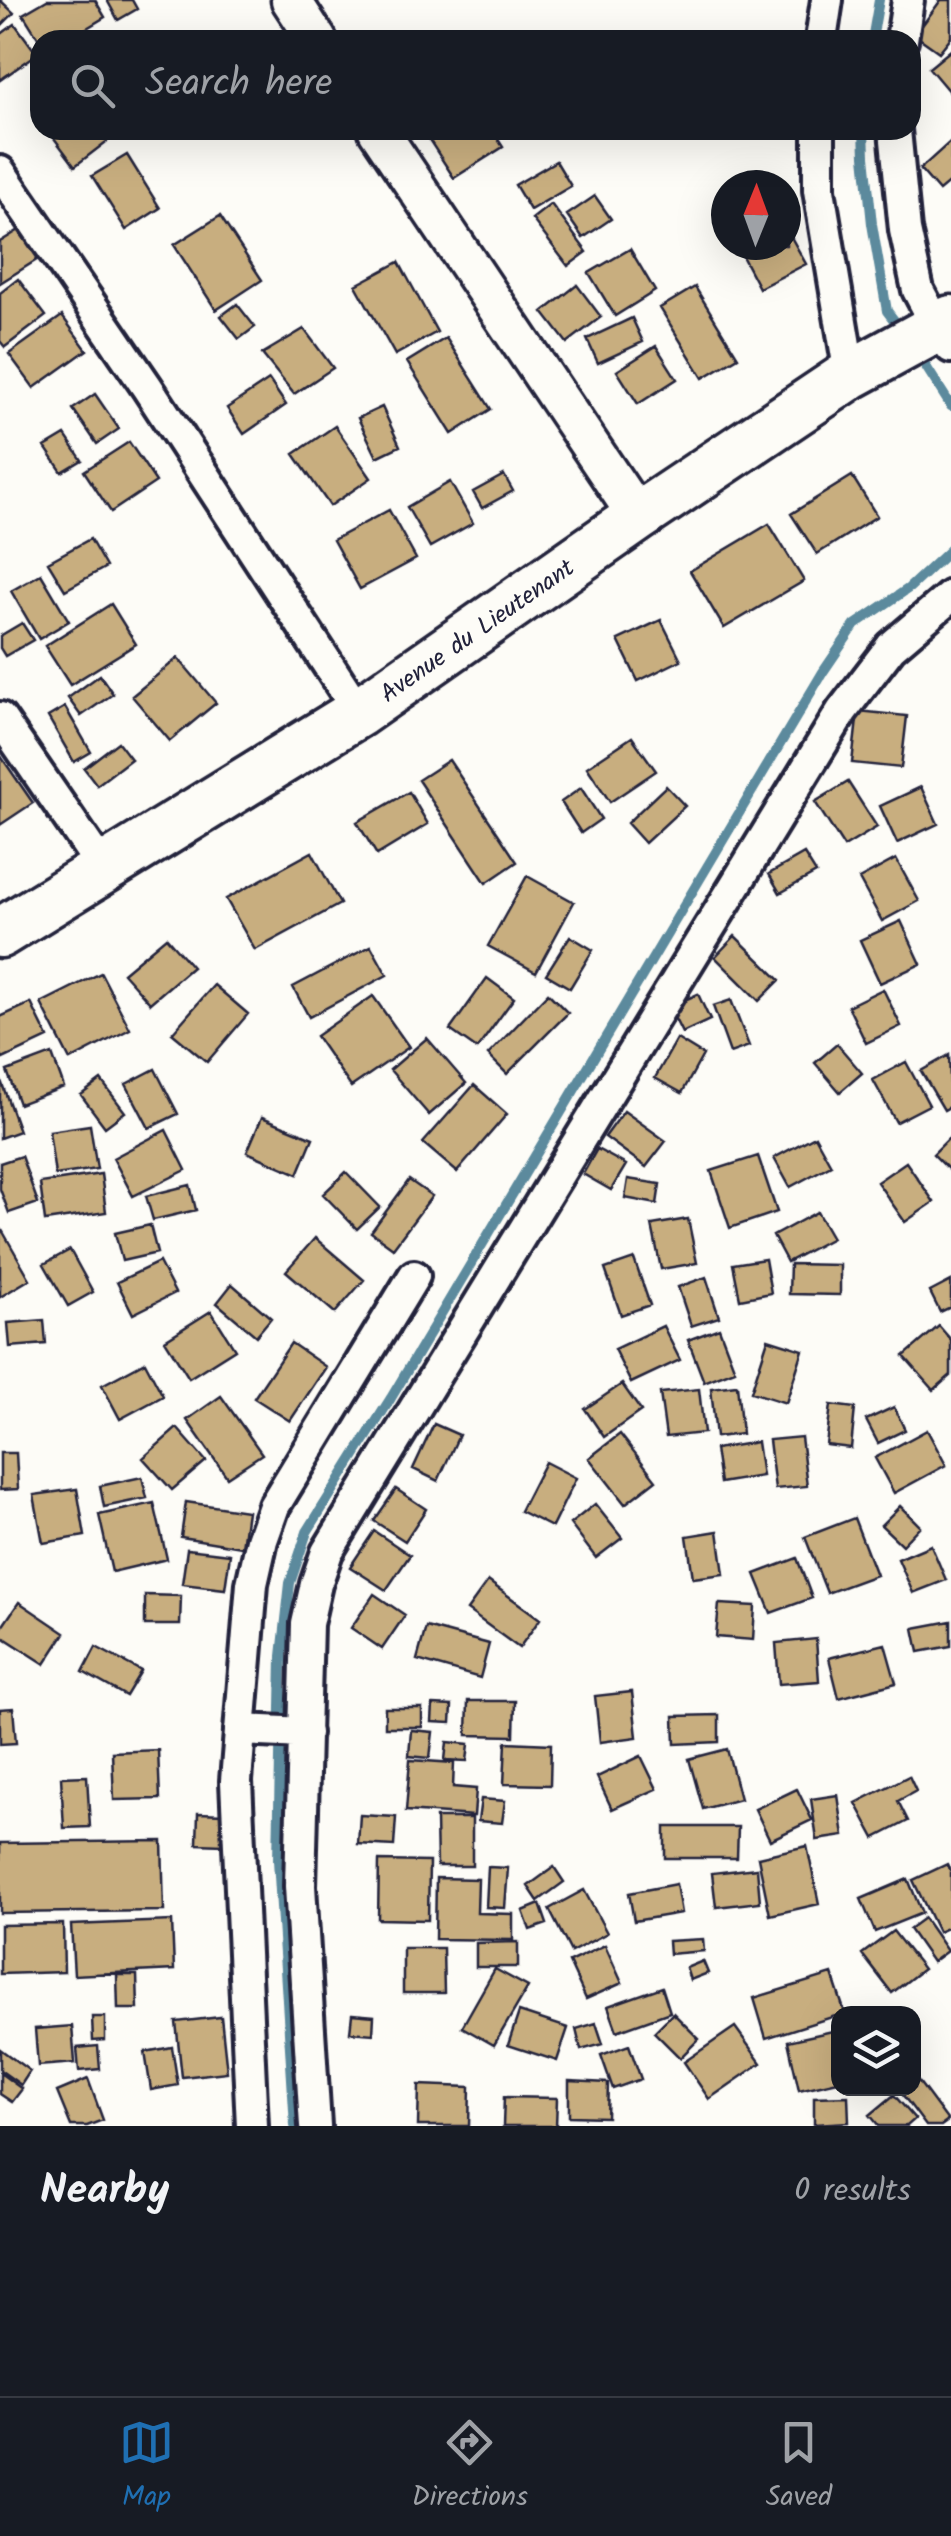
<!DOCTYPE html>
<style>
:root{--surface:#171b24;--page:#242831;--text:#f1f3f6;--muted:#9ea1a6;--line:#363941;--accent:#1f6fb2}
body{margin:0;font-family:Kalam,sans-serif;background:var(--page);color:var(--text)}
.controls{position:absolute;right:30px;bottom:30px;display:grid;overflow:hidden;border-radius:20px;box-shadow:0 10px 40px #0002}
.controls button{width:90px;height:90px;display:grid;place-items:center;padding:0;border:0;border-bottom:2px solid var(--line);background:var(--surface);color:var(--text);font:50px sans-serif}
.compass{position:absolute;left:711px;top:170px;width:90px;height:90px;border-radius:50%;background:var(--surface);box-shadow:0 10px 40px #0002;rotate:1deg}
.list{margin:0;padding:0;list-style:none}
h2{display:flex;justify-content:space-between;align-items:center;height:130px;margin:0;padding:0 40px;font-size:42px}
h2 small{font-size:32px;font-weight:400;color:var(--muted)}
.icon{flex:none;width:55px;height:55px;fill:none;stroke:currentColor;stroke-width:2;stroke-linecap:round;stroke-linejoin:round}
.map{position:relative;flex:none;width:951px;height:2126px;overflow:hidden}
.search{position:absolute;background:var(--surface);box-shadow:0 10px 40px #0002;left:30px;right:30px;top:30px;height:110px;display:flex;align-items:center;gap:25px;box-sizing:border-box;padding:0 35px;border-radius:30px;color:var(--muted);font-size:38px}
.sheet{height:270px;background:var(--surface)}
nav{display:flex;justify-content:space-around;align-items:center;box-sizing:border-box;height:140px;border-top:2px solid var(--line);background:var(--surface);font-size:28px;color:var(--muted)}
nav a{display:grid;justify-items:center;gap:5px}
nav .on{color:var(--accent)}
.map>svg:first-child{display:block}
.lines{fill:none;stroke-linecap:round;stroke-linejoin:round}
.stream{stroke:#5c8a9d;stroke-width:10}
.building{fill:#c8ae7f;stroke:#22223b;stroke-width:2.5}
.minor-casing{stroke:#22223b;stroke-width:38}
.tertiary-casing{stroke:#22223b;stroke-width:45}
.primary-casing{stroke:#22223b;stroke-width:55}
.minor{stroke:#fdfcf7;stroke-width:30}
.tertiary{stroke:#fdfcf7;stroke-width:38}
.primary{stroke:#fdfcf7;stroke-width:48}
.labels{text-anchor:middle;stroke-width:8;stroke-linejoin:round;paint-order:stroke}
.street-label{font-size:25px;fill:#22223b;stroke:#fdfcf7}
</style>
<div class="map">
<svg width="951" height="2126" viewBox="0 0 951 2126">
<rect width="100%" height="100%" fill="#fdfcf7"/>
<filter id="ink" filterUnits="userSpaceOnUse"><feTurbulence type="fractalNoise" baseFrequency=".01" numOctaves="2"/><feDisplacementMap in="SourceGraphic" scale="20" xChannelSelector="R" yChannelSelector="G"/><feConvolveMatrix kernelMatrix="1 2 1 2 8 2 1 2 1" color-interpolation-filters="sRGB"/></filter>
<g filter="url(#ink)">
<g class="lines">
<path class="stream" d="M872 40 879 0
M864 130 865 156 872 224 887 311 903 332
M918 354 951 406
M295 2126 278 1860 282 1656 290 1583 307 1532 391 1398 823 672 855 625 909 588 951 549"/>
</g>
<path class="building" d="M0 0 14 13 0 27Z
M47 0H95L105 17 67 40 40 41 23 14Z
M107 0H132L137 9 118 20Z
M941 0H951V37L939 52 915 35Z
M15 24 37 54 0 80V35Z
M951 50V94L929 68Z
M48 130H110L114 136 75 166Z
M434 130H492L503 147 454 178 426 135Z
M951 141V181L939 191 920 169Z
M127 155 160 208 126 230 92 176Z
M556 161 571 186 530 210 515 185Z
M595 196 611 219 583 238 567 215Z
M551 204 587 252 568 266 532 219Z
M220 216 262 280 216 310 174 245Z
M24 227 43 256 0 283V242Z
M786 228 806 264 759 288 740 252 753 245H786Z
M630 249 655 291 615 316 589 273Z
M399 262 437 332 395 355 356 285Z
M18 279 46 316 5 347 0 341V293Z
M577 285 601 317 567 343 543 312Z
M695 287 738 357 703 378 660 308Z
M237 304 255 327 239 339 221 316Z
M62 316 87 350 34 388 9 354Z
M632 318 643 342 598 363 587 339Z
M304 329 333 368 294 394 262 354Z
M446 338 491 409 452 434 407 362Z
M656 346 677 379 638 404 617 371Z
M269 380 286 405 244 434 227 408Z
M95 394 119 429 97 444 73 409Z
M382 407 400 446 377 457 358 418Z
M335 426 371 478 330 506 294 454Z
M65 435 82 460 62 472 45 447Z
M129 442 156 482 111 512 84 471Z
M504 475 513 491 482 508 473 492Z
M852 476 877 516 817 554 791 514Z
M450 482 473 523 430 547 407 507Z
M389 510 416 559 360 589 333 540Z
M769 524 804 581 724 628 690 571Z
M90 539 106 567 65 590 48 562Z
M41 574 69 621 39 639 11 591Z
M111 604 136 644 70 685 45 646Z
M661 620 681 660 638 681 618 640Z
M22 623 33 640 5 656 0 648V636Z
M178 658 216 703 170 741 132 696Z
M100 675 113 694 81 716 68 698Z
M65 707 91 752 74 762 48 717Z
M858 711 907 716 901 768 852 763Z
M632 737 656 771 610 802 587 767Z
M118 742 131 759 97 785 84 768Z
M0 755 33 803 0 825Z
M449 760 517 862 486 883 418 780Z
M848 782 877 827 844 847 815 802Z
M666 786 685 806 645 843 627 823Z
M921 787 938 824 897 843 880 806Z
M581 788 601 819 581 833 561 802Z
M409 792 428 824 377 855 357 822Z
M312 852 340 904 255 950 226 899Z
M804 854 816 873 780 893 769 874Z
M896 859 919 901 882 921 859 879Z
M527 876 574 902 536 972 488 946Z
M901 921 921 964 880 983 860 940Z
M570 936 593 950 570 988 546 974Z
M735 936 780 980 759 1001 715 957Z
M166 937 192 967 150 1003 123 973Z
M371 946 387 975 309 1017 293 987Z
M101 973 130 1029 70 1060 41 1003Z
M487 978 514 998 477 1049 450 1030Z
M214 985 248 1014 207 1062 172 1033Z
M883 989 901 1026 866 1043 848 1006Z
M548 993 568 1013 507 1074 488 1055Z
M698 994 710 1020 682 1033 669 1007Z
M373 996 409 1047 351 1087 316 1036Z
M731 1000 749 1046 730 1053 713 1006Z
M31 1003 48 1038 3 1059 0 1052V1017Z
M427 1038 466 1083 429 1115 390 1070Z
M677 1039 703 1055 682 1093 655 1078Z
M837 1044 862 1073 840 1092 815 1063Z
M52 1054 64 1087 19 1104 7 1071Z
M949 1055 951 1106 944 1110 921 1071Z
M906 1062 929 1105 896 1122 873 1080Z
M155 1069 178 1114 149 1128 126 1084Z
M0 1078 19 1131 0 1138Z
M101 1080 125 1112 105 1127 81 1095Z
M474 1085 507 1114 457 1172 423 1143Z
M624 1111 666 1141 646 1167 605 1137Z
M262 1117 313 1138 298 1174 247 1152Z
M90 1125 97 1169 55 1175 49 1131Z
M166 1130 186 1170 133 1196 113 1158Z
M815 1136 831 1165 790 1187 774 1158Z
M951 1136V1172L933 1154Z
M597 1149 626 1165 611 1190 583 1174Z
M21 1156 38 1203 9 1213 0 1189V1163Z
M758 1156 777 1212 730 1228 711 1171Z
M906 1162 934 1202 905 1222 877 1182Z
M346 1172 380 1207 357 1229 323 1194Z
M101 1174 106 1212 45 1221 40 1183Z
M628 1179 660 1184 657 1204 625 1198Z
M409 1180 432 1196 393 1248 371 1232Z
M190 1185 196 1210 153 1220 146 1196Z
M817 1212 832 1238 787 1262 773 1236Z
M688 1219 697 1263 661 1269 652 1225Z
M150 1225 157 1253 122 1261 115 1233Z
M2 1230 30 1279 0 1297V1231Z
M315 1238 364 1280 335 1313 286 1271Z
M70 1250 93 1292 68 1306 44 1264Z
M634 1259 650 1305 621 1315 605 1269Z
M765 1259 771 1293 740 1299 733 1264Z
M159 1262 175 1293 133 1314 117 1282Z
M790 1264 840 1265V1295L789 1294Z
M706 1277 719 1317 691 1326 678 1287Z
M951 1281V1307L940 1312 930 1292Z
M232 1284 271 1318 256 1336 217 1303Z
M211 1311 235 1349 189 1378 165 1340Z
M44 1320 46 1344 10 1347 8 1323Z
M663 1326 680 1360 631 1383 614 1349Z
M939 1326 951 1340V1375L934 1390 904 1356Z
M719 1328 735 1370 704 1382 688 1340Z
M768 1339 803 1350 786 1403 751 1392Z
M291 1343 326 1367 290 1421 254 1398Z
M145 1362 163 1396 120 1419 102 1385Z
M622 1384 641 1411 604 1437 585 1409Z
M737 1385 742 1434 716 1437 711 1388Z
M699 1389 704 1433 666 1437 660 1393Z
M221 1396 262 1454 227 1477 187 1420Z
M831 1405 855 1408 851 1448 826 1445Z
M894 1407 905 1430 878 1443 866 1420Z
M434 1424 459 1435 438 1481 413 1469Z
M177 1428 206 1461 172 1490 143 1458Z
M927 1430 946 1465 894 1493 875 1458Z
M620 1434 656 1480 625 1504 589 1458Z
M801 1437 807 1486 775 1489 769 1440Z
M757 1442 762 1476 720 1483 715 1449Z
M0 1453H16L18 1489 0 1490Z
M545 1462 576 1478 552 1527 520 1511Z
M142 1477 147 1498 104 1507 100 1486Z
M77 1489 85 1536 43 1543 34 1495Z
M396 1489 426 1509 405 1541 374 1521Z
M186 1502 247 1511 242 1547 181 1537Z
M154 1503 167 1559 112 1572 99 1515Z
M595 1504 622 1538 596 1558 570 1524Z
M900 1506 920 1526 902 1545 881 1525Z
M854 1518 876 1575 827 1593 805 1537Z
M374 1531 410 1555 386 1590 350 1567Z
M718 1531 724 1574 693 1578 687 1536Z
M931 1545 946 1580 913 1593 898 1559Z
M187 1549 230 1554 225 1589 182 1584Z
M797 1558 812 1598 771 1613 755 1574Z
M488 1581 540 1619 519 1648 467 1610Z
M374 1594 405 1615 382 1649 351 1628Z
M145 1595 181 1596 180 1625H145Z
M19 1602 65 1633 45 1664 0 1635V1630Z
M719 1604 755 1606 753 1640 716 1637Z
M951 1621V1646L919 1652 914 1628Z
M426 1627 489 1644 480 1678 417 1660Z
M816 1639 819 1681 779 1684 776 1643Z
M885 1644 896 1683 839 1698 829 1658Z
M96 1647 141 1671 126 1696 83 1672Z
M632 1692 637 1737 600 1742 595 1696Z
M468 1701H515L514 1736 467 1735Z
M433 1705 452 1706 451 1723 432 1722Z
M13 1708 16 1743 0 1744V1709Z
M385 1708H422V1727H385Z
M719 1715V1742L675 1744 674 1716Z
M411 1730 433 1732 430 1758 409 1756Z
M447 1742 469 1744 467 1761 445 1760Z
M506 1742 551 1744 550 1785 504 1784Z
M727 1749 740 1799 703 1809 689 1759Z
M158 1750 160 1799 114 1800 112 1752Z
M641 1756 657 1789 612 1809 597 1777Z
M410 1760 454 1763 453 1787 476 1789 474 1816 406 1811Z
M87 1776 90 1827 64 1828 61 1777Z
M909 1776 916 1791 898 1801 908 1821 875 1838 856 1803Z
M797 1789 812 1820 770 1840 755 1809Z
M838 1795 844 1836 817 1840 811 1799Z
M481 1799 505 1801 502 1823 478 1821Z
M198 1813 224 1814 223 1845 197 1844Z
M360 1815 396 1817 394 1846 358 1844Z
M436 1818H472V1866H437Z
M665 1827H738L737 1858H665Z
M162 1841 164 1911 0 1913V1843Z
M807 1846 819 1904 770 1915 758 1857Z
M379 1861 429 1862 428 1920 378 1919Z
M947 1864 951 1871V1926L938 1932 913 1880Z
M488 1867 508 1868 505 1908 486 1907Z
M554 1867 564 1882 538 1901 528 1886Z
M757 1868 760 1902 716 1907 712 1873Z
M436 1878 478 1879 477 1913 513 1914V1940L435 1939Z
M908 1879 922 1913 875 1932 861 1899Z
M676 1884 681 1913 634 1921 629 1893Z
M584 1890 607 1933 571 1952 549 1909Z
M540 1904 547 1924 530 1930 523 1911Z
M924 1918 947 1951 932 1962 909 1929Z
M172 1921 174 1970 74 1975 71 1925Z
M63 1924 64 1972 0 1974V1925Z
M893 1931 923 1969 892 1993 862 1954Z
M703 1939 704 1951 669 1954 668 1941Z
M518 1942V1967H476V1943Z
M605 1945 622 1983 586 1999 569 1962Z
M403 1948H443L444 1993H403Z
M703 1961 708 1973 690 1980 686 1968Z
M495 1969 528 1987 494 2045 462 2027Z
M832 1974 845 2013 766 2038 754 1998Z
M117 1975H137L138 2009H118Z
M662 1987 670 2012 617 2031 608 2006Z
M519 2012 568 2028 557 2061 508 2045Z
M673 2013 699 2039 680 2058 654 2032Z
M352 2014 374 2016 373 2034 350 2032Z
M92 2017H105V2040L93 2041Z
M221 2017 227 2072 182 2077 176 2022Z
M596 2023 603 2044 581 2050 576 2029Z
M72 2026 75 2063 38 2066 35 2029Z
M735 2027 761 2063 709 2099 684 2062Z
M837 2030 838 2081 799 2090 788 2041Z
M629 2045 641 2079 613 2089 601 2055Z
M98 2046 100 2069 79 2071 77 2048Z
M172 2047 178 2085 151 2090 145 2052Z
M0 2049 30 2071 21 2085 0 2070Z
M0 2073 22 2089 12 2102 0 2094Z
M916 2078 948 2121 941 2126H926L899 2090 914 2088V2080Z
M88 2079 103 2120 87 2126H71L57 2092Z
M569 2081 608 2083 607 2117 569 2116Z
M419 2085 470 2087 469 2126H418Z
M894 2095 915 2119 907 2126H879L870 2115Z
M848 2096 849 2122 814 2124V2097Z
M504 2097 557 2098 556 2126H503Z"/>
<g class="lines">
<defs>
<path id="minor" d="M821 40 827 0
M902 40 908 0
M819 130V190L850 375
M895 130 905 230 918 290 938 328 951 347
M0 172 147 387 359 712
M0 718 103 868
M240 1730 305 1733
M252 2126 236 1781 252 1584 262 1540 274 1506 414 1276
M315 2126 300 1886 307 1624 316 1584 327 1552 842 711 891 647 951 596"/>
<path id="tertiary" d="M291 0 317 40
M378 130 638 517"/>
<g id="primary">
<path id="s1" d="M0 933 359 712 638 517 850 375 951 320"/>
</g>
</defs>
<use href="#minor" class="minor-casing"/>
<use href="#tertiary" class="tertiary-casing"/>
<use href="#primary" class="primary-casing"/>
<use href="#minor" class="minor"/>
<use href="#tertiary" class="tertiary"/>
<use href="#primary" class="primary"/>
</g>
</g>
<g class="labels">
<g class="street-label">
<text dy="9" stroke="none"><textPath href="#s1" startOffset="565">Avenue du Lieutenant</textPath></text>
</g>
</g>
</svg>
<div class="controls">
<button><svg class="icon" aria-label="layers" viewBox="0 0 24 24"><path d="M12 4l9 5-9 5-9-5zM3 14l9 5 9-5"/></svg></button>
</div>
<svg class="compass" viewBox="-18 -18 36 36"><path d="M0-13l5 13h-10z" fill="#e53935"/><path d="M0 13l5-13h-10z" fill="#9ea1a6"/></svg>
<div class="search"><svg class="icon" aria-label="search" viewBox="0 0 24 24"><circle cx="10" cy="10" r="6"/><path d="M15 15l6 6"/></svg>Search here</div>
</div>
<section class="sheet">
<h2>Nearby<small>0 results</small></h2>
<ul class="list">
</ul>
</section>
<nav>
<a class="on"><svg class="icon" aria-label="map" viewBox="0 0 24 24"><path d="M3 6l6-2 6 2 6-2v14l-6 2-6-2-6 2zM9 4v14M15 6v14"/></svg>Map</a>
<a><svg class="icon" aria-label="directions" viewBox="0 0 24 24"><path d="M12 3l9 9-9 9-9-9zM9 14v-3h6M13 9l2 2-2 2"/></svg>Directions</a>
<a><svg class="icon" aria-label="saved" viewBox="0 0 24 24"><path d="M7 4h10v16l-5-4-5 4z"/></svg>Saved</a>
</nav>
